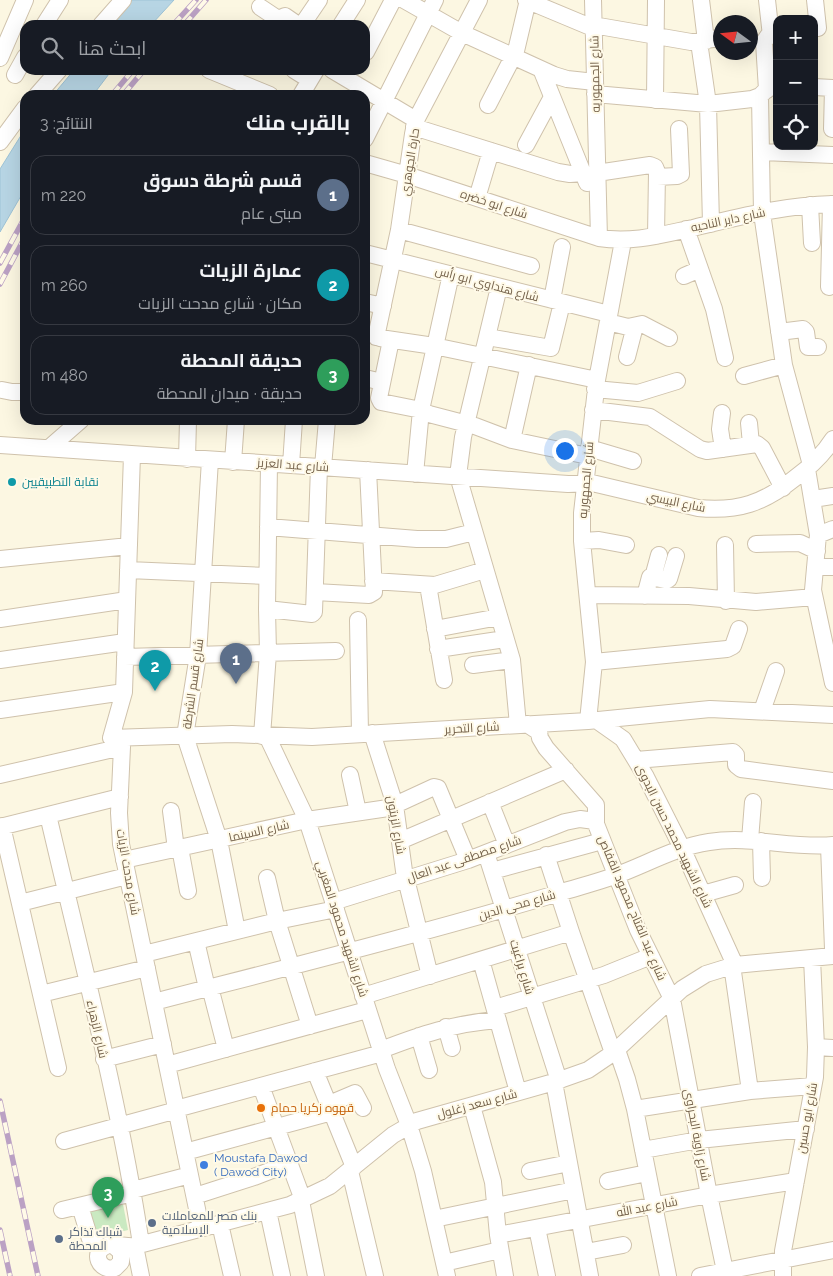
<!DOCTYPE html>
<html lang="ar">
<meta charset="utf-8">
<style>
:root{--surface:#171b24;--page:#20242c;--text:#f1f3f6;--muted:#9ea1a6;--line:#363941;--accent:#ea580c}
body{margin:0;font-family:Raleway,Cairo,sans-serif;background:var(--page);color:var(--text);direction:rtl}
.controls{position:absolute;right:15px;top:15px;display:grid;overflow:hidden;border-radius:10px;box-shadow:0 5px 20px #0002}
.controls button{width:45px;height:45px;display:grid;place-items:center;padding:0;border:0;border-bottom:1px solid var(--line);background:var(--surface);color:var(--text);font:25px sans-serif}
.compass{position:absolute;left:713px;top:15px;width:45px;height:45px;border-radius:50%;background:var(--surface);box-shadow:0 5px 20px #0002;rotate:285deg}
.you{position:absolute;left:564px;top:450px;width:18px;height:18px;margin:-12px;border:4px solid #fff;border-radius:50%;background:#1a73e8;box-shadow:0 0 0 8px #1a73e833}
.badge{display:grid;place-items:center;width:32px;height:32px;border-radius:50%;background:var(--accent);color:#fff;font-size:16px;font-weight:700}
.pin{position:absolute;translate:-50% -41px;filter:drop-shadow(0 1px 2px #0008)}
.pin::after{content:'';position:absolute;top:26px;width:18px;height:15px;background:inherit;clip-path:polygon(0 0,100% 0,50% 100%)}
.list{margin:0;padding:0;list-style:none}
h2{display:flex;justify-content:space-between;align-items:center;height:65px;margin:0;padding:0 20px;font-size:21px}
h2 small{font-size:16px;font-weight:400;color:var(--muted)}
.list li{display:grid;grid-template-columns:32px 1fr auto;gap:15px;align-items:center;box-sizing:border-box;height:80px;margin:0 10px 10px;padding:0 10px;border:1px solid var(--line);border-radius:15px}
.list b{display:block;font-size:19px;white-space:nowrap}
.list p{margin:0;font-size:16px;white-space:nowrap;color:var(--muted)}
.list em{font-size:16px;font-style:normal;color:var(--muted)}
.icon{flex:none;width:28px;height:28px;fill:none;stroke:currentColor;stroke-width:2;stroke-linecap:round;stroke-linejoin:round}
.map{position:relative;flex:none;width:833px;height:1276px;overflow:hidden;direction:ltr}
.search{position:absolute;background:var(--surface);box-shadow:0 5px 20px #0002;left:20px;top:20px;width:350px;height:55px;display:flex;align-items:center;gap:12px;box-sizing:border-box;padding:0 18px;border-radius:15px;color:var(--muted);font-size:19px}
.panel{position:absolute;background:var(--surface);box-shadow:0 5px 20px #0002;left:20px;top:90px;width:350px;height:335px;border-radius:15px;direction:rtl}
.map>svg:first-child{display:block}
.park{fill:#cae9c1}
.water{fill:#b7d5e4;stroke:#9ec3d6}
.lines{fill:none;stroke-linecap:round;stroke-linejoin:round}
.minor-casing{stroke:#cfc2ac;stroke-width:18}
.minor{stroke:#fff;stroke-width:16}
.rail-casing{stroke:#bba1c4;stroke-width:5.5}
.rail{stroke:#fffae8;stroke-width:4;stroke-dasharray:11;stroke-linecap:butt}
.culture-dot{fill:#0f9aa8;stroke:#fffae8;stroke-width:2}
.food-dot{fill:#e8710a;stroke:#fffae8;stroke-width:2}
.shop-dot{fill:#3f7fe0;stroke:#fffae8;stroke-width:2}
.service-dot{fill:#5c6f8a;stroke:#fffae8;stroke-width:2}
.labels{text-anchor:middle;stroke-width:4;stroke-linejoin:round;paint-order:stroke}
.street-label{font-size:12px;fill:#736049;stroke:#fffae8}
.culture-label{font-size:12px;fill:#0d838f;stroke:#fffae8;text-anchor:start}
.food-label{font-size:12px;fill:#c56008;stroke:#fffae8;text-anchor:start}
.shop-label{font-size:12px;fill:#366cbe;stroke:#fffae8;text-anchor:start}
.service-label{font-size:12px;fill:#4e5e75;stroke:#fffae8;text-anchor:start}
</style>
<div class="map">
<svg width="833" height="1276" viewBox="0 0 833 1276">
<rect width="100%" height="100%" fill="#fcf7e2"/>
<path class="park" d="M122 1199 128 1230 95 1238 88 1206Z"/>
<path class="water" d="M132 0H174L151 25H112Z
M74 70H112L93 95H53Z
M25 129V189L0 232V169Z"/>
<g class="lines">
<defs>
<path id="minor" d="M404 0 462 33 554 75 567 79 595 82
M526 0 593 28
M593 0 599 238
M701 0 706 41
M767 0 771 36
M815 0 818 28
M260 7 278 19 285 16 298 25
M44 25 60 0
M101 25 123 0
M302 25 319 0
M341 25 357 0
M593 25 691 42 720 38
M699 42 708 104 711 224
M366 52 393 0
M0 58 25 0
M541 69 587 183
M209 70 270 95
M294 70 310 80
M332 70 416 120
M15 75 25 57
M814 87 833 88
M767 90 764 42 768 36 777 35
M595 94 708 104 752 99 760 96 768 88 777 86
M37 95 59 70
M301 95 316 70
M760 96 762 213 784 365 811 465
M655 100 656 0
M488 105 516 51 528 0
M414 127 558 172 570 174 583 173
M832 129 833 88
M365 139 435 0
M0 142 25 108
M526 145 552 97
M761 152 833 155
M365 163 407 175 599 238C633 243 660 235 693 228 739 217 785 205 833 204
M597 173 650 165 655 167 657 172 656 236
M657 177 677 176 681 174 679 129
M477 198 491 151
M810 205 812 243
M686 229 714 309 725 358
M399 230 531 266
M365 253 609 314
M684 276 700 269
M499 287 463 437 458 476 512 660 518 725
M829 287 831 204
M552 300 562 247
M365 302 383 306
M608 322 628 327 642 324 669 338
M779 332 803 329 806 332 808 347H818
M376 337 399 230 413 134 416 120 479 0
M487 337 551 348 562 303
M380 338 434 346 597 380
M391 340 379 398 381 402 421 410 429 414 475 426 512 440 588 456
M627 357 635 326
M744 376 784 365
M365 378 382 382
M595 389 638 393 677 381
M2 390 12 392H25
M593 410 650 417 700 449 707 451 757 444 762 448 783 488
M722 413 720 429 723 449
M749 423 751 444
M512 440 529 365
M0 445 568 484 592 483 698 508C738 512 764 503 795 478 810 467 823 455 833 439
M49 448 81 420
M589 448 633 461
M132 455 124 692 111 738 122 747 119 813 121 844 201 1228
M187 459 188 420
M210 460 198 655 185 736 219 840 237 931
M233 462 236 420
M291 465 294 420
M323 467 327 420
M807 469 818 535 813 590 833 683
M415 474 421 410 451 274
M813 499 833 496
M268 527 417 539H446L474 532
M818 535 833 529
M582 541 599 540 626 545
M756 544 800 543 817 551
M725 545 726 601
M0 559 129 546
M815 567H833
M128 570 267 576
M653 577 659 555
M373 581 435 585 485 570
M428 585 444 680
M315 592 369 595 374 592 368 470
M588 595 689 596 756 602 814 597
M645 596 650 577 667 580 669 579 676 556
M267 609 312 614 314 612 319 467
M0 619 127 600
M358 620 360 734
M435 629 499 617
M438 649 505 639
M125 657 336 651
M0 660 125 642
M594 662 727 649 733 646 739 629
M473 665 512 660
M0 710 124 692
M762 711 776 671
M596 720 623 739 646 777 682 848 735 965
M588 721 594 662 582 541V513L597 380 623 241
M527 724 539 732 540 738 546 748 596 805V824L638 930 672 999 709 1195 725 1271
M372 733 395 805 404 871 430 976
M262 736 268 653 267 609 269 464
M267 736 307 820 387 1069 409 1125 423 1171 447 1276
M111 738 232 734 312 737 588 721 710 709 833 715
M636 760 733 752 736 755V765L741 769 833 781
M0 775 122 747
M350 775 358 812
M490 802 507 845
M395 805 434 787 438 788 468 860
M171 811 176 849
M48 815C81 957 119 1099 141 1244
M2 826 58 1068
M0 827 120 797
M750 840 753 802
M400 841 566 770
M761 841 762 878
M829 846 833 949
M180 848 188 891
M486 853 559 1081
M546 855 571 932 613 1053
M124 860 307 820 395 807
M492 871 602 841
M267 878 277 921 310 1026
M703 894 735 885
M333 902 468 860 565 822 580 819 595 821
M20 903 127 876
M196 941 207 988
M144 954 277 921 336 909
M481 960 518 1092
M732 965 750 1091
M210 987 226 1049
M41 994 147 968
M363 996 571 932
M154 1002C289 967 425 933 559 893 578 887 598 882 617 875 647 864 676 847 709 842 750 835 792 849 833 845
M495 1008 604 975 651 956
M446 1027 452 1048
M419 1036 429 1070
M816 1047 833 1048
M381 1050C420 1035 455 1023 498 1020
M617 1050 627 1079 635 1109 668 1276
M104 1059 163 1044
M167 1065 367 1010
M315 1071 354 1167
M554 1082 590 1276
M261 1086 303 1200
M329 1104 355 1093 363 1108
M472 1106 493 1182 498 1235 505 1276
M176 1109 382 1053
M635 1109 750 1091 813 1086
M64 1141 177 1110
M643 1150 699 1140 806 1129
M185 1152 332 1112
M350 1171 375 1276
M530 1171 569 1163
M608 1181 647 1173
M133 1190 190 1175
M195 1196 254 1177 290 1163
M301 1201 316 1276
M80 1206 90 1239 102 1248
M62 1210 133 1193
M268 1211 282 1276
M434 1219 574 1190
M220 1224 232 1276
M537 1228 547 1276
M498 1235 709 1195 796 1181
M114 1246 121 1252V1262L115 1268C99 1272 91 1252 106 1246 113 1243 126 1247 135 1246L290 1205 330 1186 393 1135 417 1121 554 1082 588 1070 613 1053 682 989 706 974 735 965 833 956
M135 1246 141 1276
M586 1252 623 1245
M444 1263 500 1250
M700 1276 833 1250
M783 1276V1251L815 1077 816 1047 812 958"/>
</defs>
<use href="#minor" class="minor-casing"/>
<use href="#minor" class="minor"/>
<defs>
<path id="rail" d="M173 25 196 0
M184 25 206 0
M112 95 133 70
M123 95 144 70
M0 263 25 217
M0 284 25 237
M0 1101 38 1276
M0 1230 10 1276"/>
</defs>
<use href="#rail" class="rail-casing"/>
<use href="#rail" class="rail"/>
</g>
<circle class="culture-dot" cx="12" cy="482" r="5"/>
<circle class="food-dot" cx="261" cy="1108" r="5"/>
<circle class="shop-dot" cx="204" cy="1165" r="5"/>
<g class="service-dot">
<circle cx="152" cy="1223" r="5"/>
<circle cx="59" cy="1239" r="5"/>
</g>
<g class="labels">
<g class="street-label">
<text transform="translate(595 74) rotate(-91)" y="4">شارع الجمهوريه</text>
<text transform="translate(410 162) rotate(-81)" y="4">حارة الجوهري</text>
<text transform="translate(494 204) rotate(18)" y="4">شارع ابو خضره</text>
<text transform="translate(728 220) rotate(-12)" y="4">شارع داير الناحيه</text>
<text transform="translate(487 284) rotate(15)" y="4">شارع هنداوي ابو رأس</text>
<text transform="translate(293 465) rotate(4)" y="4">شارع عبد العزيز</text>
<text transform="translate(586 480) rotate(-85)" y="4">شارع الجمهوريه</text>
<text transform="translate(676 502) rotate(12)" y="4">شارع البيسي</text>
<text transform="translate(193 684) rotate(-82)" y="4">شارع قسم الشرطة</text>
<text transform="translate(472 728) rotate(-3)" y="4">شارع التحرير</text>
<text transform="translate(396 825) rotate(80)" y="4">شارع الزيتون</text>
<text transform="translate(259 831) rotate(-13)" y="4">شارع السينما</text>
<text transform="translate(674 836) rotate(64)" y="4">شارع الشهيد محمد حسن البدوى</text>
<text transform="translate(464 859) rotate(-19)" y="4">شارع مصطفى عبد العال</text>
<text transform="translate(128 872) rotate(80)" y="4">شارع مدحت الزيات</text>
<text transform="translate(517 905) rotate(-16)" y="4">شارع محى الدين</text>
<text transform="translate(632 908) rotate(67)" y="4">شارع عبد الفتاح محمود القفاص</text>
<text transform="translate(342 929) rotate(72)" y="4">شارع الشهيد محمود المغربي</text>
<text transform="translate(522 967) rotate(73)" y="4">شارع براغيت</text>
<text transform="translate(97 1029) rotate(77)" y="4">شارع الزهراء</text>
<text transform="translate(477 1104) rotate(-15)" y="4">شارع سعد زغلول</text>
<text transform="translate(807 1118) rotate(-80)" y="4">شارع ابو حسين</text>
<text transform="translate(697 1135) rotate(79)" y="4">شارع زاوية البحراوى</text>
<text transform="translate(647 1207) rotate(-11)" y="4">شارع عبد الله</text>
</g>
<g class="culture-label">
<text x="22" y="486">نقابة التطبيقيين</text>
</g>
<g class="food-label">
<text x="271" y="1112">قهوه زكريا حمام</text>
</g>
<g class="shop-label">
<text x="214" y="1162">Moustafa Dawod<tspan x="214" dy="14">( Dawod City)</tspan></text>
</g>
<g class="service-label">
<text x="162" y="1220">بنك مصر للمعاملات<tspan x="162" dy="14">الإسلامية</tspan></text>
<text x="69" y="1236">شباك تذاكر<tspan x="69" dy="14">المحطة</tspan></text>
</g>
</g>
</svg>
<div class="controls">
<button>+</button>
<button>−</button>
<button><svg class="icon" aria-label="locate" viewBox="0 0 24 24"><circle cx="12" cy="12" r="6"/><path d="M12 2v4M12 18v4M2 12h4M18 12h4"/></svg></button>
</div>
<svg class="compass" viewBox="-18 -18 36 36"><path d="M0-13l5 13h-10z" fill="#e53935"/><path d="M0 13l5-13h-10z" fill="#9ea1a6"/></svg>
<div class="you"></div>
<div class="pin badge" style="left:236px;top:684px;background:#5c6f8a">1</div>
<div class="pin badge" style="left:155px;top:691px;background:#0f9aa8">2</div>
<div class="pin badge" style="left:108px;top:1218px;background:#2e9e5b">3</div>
<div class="search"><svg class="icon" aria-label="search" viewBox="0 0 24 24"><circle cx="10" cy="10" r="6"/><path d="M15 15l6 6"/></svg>ابحث هنا</div>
<section class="panel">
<h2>بالقرب منك<small>النتائج: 3</small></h2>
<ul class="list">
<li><span class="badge" style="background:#5c6f8a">1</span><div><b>قسم شرطة دسوق</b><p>مبنى عام</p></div><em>220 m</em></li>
<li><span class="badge" style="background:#0f9aa8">2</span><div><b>عمارة الزيات</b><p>مكان · شارع مدحت الزيات</p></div><em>260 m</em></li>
<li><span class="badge" style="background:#2e9e5b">3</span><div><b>حديقة المحطة</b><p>حديقة · ميدان المحطة</p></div><em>480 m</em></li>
</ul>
</section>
</div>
